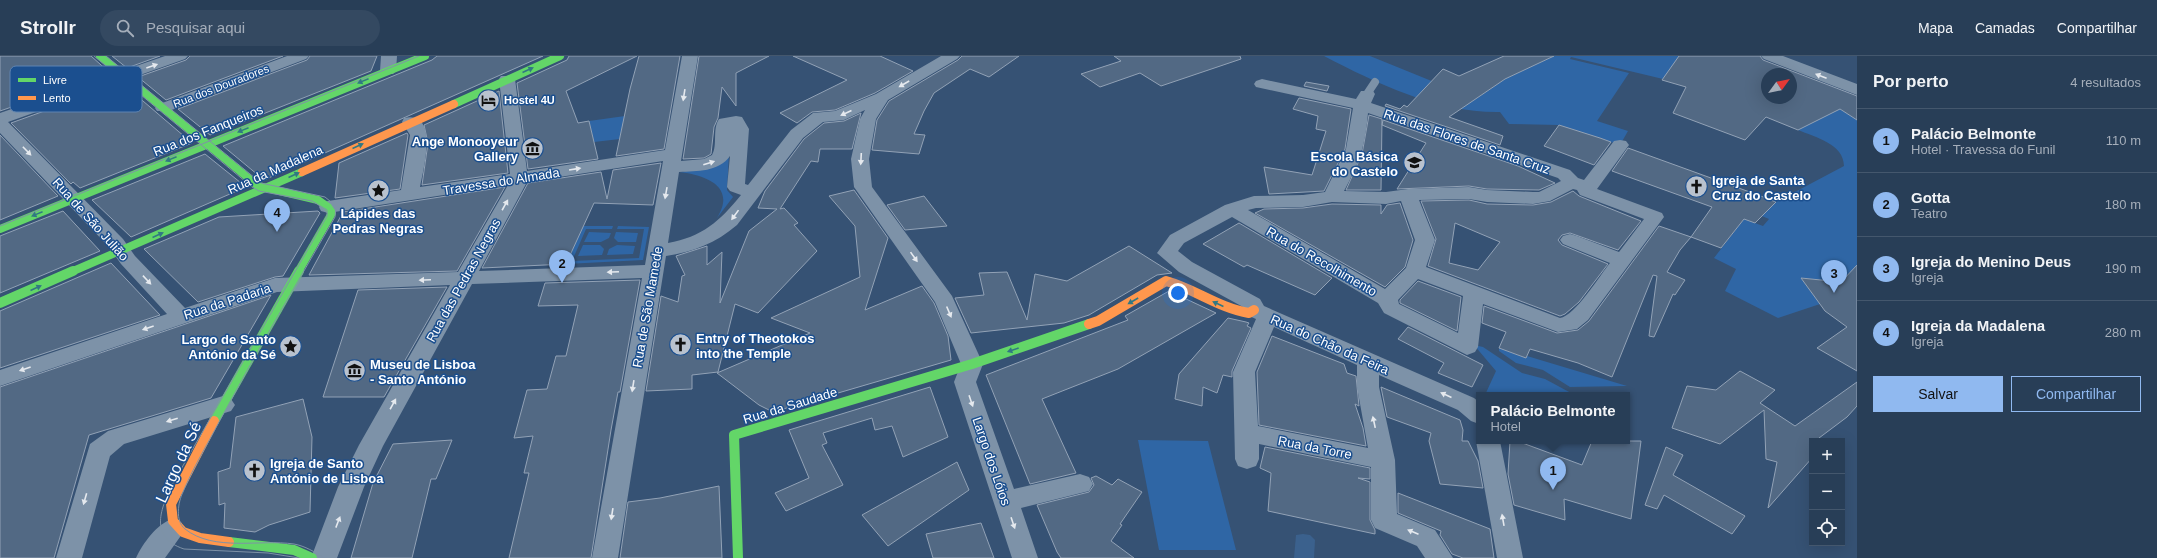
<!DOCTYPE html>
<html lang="pt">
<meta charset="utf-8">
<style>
:root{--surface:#283e57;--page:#344961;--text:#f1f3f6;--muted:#a5aeba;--line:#44576d;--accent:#90b9f0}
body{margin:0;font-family:Helvetica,sans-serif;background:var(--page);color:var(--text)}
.controls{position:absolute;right:12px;bottom:12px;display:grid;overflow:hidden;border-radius:0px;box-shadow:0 4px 16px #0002}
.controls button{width:36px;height:36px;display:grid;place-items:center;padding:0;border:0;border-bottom:1px solid var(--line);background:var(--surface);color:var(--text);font:20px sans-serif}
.compass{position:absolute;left:1761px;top:12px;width:36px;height:36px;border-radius:50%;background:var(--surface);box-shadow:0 4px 16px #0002;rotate:57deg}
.you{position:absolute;left:1178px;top:237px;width:14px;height:14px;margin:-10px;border:3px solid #fff;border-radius:50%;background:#1a73e8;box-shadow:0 0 0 6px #1a73e833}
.badge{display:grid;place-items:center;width:26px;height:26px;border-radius:50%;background:var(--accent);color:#111;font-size:13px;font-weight:700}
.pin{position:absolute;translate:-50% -33px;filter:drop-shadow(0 1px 2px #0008)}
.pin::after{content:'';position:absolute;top:21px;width:14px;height:12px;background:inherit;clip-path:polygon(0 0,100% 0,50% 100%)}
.popup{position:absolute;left:1476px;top:336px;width:154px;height:52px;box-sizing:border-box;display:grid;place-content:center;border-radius:0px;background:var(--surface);filter:drop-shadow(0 1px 3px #0005);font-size:13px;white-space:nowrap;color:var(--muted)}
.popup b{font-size:15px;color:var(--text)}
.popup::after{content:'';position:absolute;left:50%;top:100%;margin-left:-8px;border:8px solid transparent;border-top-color:var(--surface)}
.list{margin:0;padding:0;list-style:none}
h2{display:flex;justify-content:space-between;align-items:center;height:52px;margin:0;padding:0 16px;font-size:17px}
h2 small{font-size:13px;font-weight:400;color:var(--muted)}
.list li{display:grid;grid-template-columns:26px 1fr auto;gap:12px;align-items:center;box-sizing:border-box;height:64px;padding:0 16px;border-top:1px solid var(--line)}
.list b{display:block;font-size:15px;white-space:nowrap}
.list p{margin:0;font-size:13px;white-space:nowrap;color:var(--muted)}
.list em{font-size:13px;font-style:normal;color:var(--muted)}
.actions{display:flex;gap:8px;padding:12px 16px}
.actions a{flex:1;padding:9px 0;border:1px solid var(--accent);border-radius:0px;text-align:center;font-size:14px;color:var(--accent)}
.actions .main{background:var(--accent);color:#111}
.icon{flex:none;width:22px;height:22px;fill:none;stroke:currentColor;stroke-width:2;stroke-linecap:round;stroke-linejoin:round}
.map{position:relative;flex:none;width:1857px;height:502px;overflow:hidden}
header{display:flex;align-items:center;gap:24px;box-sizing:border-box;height:56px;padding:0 20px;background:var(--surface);border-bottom:1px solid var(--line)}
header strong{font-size:19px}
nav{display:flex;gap:22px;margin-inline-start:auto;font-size:14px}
.search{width:280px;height:36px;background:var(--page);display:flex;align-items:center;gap:10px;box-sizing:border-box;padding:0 14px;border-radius:22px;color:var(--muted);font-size:15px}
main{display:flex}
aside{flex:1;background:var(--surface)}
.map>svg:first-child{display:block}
.green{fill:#2f66a5}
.water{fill:#3b618d}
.building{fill:#526984;stroke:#92a2b6;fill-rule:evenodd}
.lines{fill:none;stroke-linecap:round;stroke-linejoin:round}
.lane{stroke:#7d92a8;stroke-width:8}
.street{fill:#7d92a8;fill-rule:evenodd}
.fast-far1{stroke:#63d668;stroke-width:8}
.fast{stroke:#63d668;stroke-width:10}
.slow-far1{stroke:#ff974d;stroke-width:8}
.slow{stroke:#ff974d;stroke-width:10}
.tram{stroke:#7e92a7;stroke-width:1}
.oneway{fill:#e5e9ee}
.oneway2{fill:#317883}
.labels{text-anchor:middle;stroke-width:3;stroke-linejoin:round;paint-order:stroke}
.far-street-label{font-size:11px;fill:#fff;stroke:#1b4f8f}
.far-poi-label{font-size:11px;font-weight:bold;fill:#fff;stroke:#1b4f8f;text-anchor:start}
.street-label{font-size:13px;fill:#fff;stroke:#1b4f8f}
.poi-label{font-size:13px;font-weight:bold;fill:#fff;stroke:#1b4f8f;text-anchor:start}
.near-street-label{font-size:16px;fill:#fff;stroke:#1b4f8f}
.key{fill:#1b4f8f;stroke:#5f84b1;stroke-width:1}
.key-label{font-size:11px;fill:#fff}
</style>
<header>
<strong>Strollr</strong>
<div class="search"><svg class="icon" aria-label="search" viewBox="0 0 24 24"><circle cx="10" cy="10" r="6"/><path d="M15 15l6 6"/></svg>Pesquisar aqui</div>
<nav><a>Mapa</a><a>Camadas</a><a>Compartilhar</a></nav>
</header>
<main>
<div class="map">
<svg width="1857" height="502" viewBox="0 0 1857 502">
<rect width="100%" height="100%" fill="#365274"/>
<path class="green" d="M1324 0H1370L1476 43 1505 23 1554 0H1700L1767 42 1814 43 1846 56 1857 64V217L1850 216 1841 226 1801 222 1820 248 1778 262 1725 235 1736 213 1714 202 1744 163 1763 170 1769 163 1750 155 1757 149 1769 153 1776 146 1844 110C1844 88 1815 81 1798 74L1811 67 1663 23 1571 1 1570 3 1629 17 1597 65 1628 75 1620 89 1559 69 1509 68 1500 56C1438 57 1378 28 1324 0Z
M625 60 620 83 594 86 589 65Z
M729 98 727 134 733 141 717 162C737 130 705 119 679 116L708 113Z
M583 170H613L612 173H586L572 205 639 202 644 173H617L618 170 649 171 643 204 566 208Z
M589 176 611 177 609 182 601 186H584Z
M616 176 638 177 636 186H618L614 182Z
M583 189H600L604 193 602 199 578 200Z
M617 189 635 190 633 198 607 199 609 193Z
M1474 289 1483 291 1522 317 1545 323 1571 337 1604 336 1625 339H1485L1496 315Z
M1499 292 1526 302 1527 300 1627 330 1570 331 1543 314 1516 307 1499 295Z
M1138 384 1208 385 1236 494H1159Z"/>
<path class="water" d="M1303 478 1310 479 1315 484 1314 502H1294L1296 479Z"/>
<path class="building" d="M0 0H91L110 17 0 55Z
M112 0H160L127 12Z
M190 0H283L166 44 138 21 186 4Z
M310 0H377L371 15 210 79 178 53 307 4Z
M437 0H543L264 124 223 90 432 4Z
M569 0H637L566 35 578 67 589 65 598 103 528 113 517 27 567 4Z
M639 0H680L664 93 616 100 630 33Z
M699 0H769L736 17V50L722 31 718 62 714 71 711 98 704 102 683 103Z
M793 0H880L913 15 875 37 835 54 812 56 797 67 780 57 847 24Z
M962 0H1019L989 21 970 13 934 37 924 55 914 78 925 79 919 98 872 94 877 64 889 45 958 4Z
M1114 0H1240L1241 3 1161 30 1140 17 1100 31 1081 18 1121 5Z
M1504 0H1554L1505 23 1449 61 1503 80 1500 89 1385 50 1386 48 1400 53 1404 49 1407 51 1443 13 1459 20Z
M1679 0H1760L1763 4 1857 40V64L1840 53 1798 74 1766 61 1745 84 1673 57 1686 31 1662 24ZM1767 18H1791V42H1767Z
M1306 26 1329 30 1327 35 1304 30Z
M122 27 192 87 80 132 73 126 71 128 11 67Z
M499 35 508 117 422 129 428 87 424 69Z
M1299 42 1351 53 1345 93 1324 135 1269 138 1264 111 1312 119 1326 75 1316 73 1318 60 1293 53Z
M861 57 852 93H820L818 106 811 105 780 153 784 152 798 167 794 169 817 195 758 257 735 248 718 316 692 319V333L646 335 661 240 678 246 682 220 685 219 676 200 707 190V209L722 196 720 247 749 175 777 153 758 152 765 135 804 83 824 67 844 65Z
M1369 59 1382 63 1381 134H1346L1362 98Z
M1383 64 1518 110 1555 127 1539 134 1487 133 1469 130 1397 133 1426 87 1382 69Z
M1559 69 1600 82 1611 86 1594 109 1544 90Z
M407 77 408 79 400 133 335 142 339 107Z
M0 79 58 140 0 164Z
M1628 92 1758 139 1776 146 1755 167 1744 163 1721 192 1691 181 1712 151 1612 115Z
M205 98 246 131 131 181 92 144Z
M661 107 653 149 594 147 566 208 482 212 528 127 601 116 607 143 613 114Z
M505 131 457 215 309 219 343 156Z
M854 134 888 182 865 254 922 230 934 247 948 280 951 304 773 356 759 349 717 317 810 277 771 262 860 221 855 170 829 140Z
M1573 135 1579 140 1641 165 1618 194 1570 177 1562 179 1558 184 1562 189 1608 208 1579 246 1565 258 1560 260 1428 210 1436 183 1421 145 1469 144 1487 148 1533 149 1551 146ZM1455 167 1500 186 1478 214 1449 207Z
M924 140 947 170 905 174 887 149Z
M1400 147 1413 184 1405 211 1385 231 1255 157 1264 153 1303 152 1332 148 1381 149V158L1387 149Z
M63 155 100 195 0 237V180Z
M318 155 320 157 283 220 275 221 198 246 144 193 219 161Z
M1239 167 1332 222 1315 239 1247 209 1244 211 1203 188Z
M1659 170 1691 181 1680 194 1667 216 1685 224 1675 239 1673 238 1654 281 1649 280 1657 220 1653 219 1612 321 1578 307 1530 293 1526 302 1499 292 1506 276 1482 267 1484 250 1557 277 1578 274 1589 265Z
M1129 190 1172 217 1157 219 1089 259 1064 267 971 277 955 242 984 239 979 217 1007 216 1027 264 1035 218 1067 225Z
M111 207 160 259 0 312V255Z
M1857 209V315L1817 292 1847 271 1825 255 1801 222 1841 226Z
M640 224 620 336H618L611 374 591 502H509L529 417H524L533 380 514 382 527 334 547 333 556 300H566L578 249 538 250 545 227Z
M1418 225 1461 241 1457 275 1400 247V244Z
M447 231 384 341H323L358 234Z
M1169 235 1216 257 1118 313 1042 343 1076 417 1030 428 986 319 1128 264 1125 260Z
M271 239 211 342 89 379 54 502H0V331Z
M1228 262 1246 266 1249 267 1247 270 1251 272 1232 315V321L1223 319 1217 337 1203 331 1202 350 1175 343 1179 318Z
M1408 271 1483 309 1472 331 1438 317 1444 307 1398 283Z
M1272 280 1344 308 1347 317 1356 320 1359 350 1355 348 1363 372 1366 390 1259 369 1257 316Z
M1740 315 1775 334 1760 347 1795 370 1857 326V350L1847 361 1819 382 1824 385H1812V402L1768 452 1777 406 1766 403 1764 354 1720 388 1672 372 1687 330 1716 334Z
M930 331 948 381 903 401 892 370 875 374 872 362 823 377 827 387 822 389 843 429 786 455 775 437 809 422 789 374Z
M1381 331 1460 364 1463 374 1462 385H1468L1478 405 1483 432 1440 428 1429 385 1431 377 1387 361Z
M303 343 312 381 310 456 269 469 255 476 224 472 225 447 219 449 218 416 230 412 236 361Z
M452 384 436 423H431L412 502H351L373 427 393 388Z
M1510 385H1517L1582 409 1592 385H1641L1631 463 1564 443 1565 464 1514 449 1508 418Z
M1265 391 1370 412V423L1358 422 1370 426V464L1375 474V478L1268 455 1271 417 1260 412Z
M1666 391 1683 399 1673 419 1745 460 1732 478 1664 439 1657 453 1645 449Z
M957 406 969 434 888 490 862 459Z
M1096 420 1112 429 1118 423 1142 436 1120 468 1122 469 1111 485 1134 502H1061L1057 496 1037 449 1089 436 1094 429 1091 422Z
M719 430 722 502H620L628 446 660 442Z
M1398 437 1490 473 1494 502H1463L1452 498 1440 479 1441 475 1398 457Z
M981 467 994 502H933L926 478Z"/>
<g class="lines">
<path class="lane" d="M1367 38 1375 26"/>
<path class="street" d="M165 0H188L185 3 8 66 123 183 135 200 185 252 275 222 458 216 508 129 328 157 321 155 319 151 321 147 328 145 401 134 410 79 402 66 404 62C440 54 423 114 420 131L510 118 499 23 501 20H513L515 23 527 115 665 94 682 0H698L681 105 704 103 712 99C718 89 712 73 719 63L736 60 742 61 749 73 745 128 748 129 791 74 813 57 835 55 876 38 941 0H960L957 3 888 44 876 63 869 103 872 131 952 240 983 308 976 326 1014 433 1080 418 1089 421 1093 428 1089 435 1021 452 1038 502H1012L954 326 961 308 935 246 854 131 851 103 860 63 865 54 844 64 823 66 803 82 737 169C716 187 693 196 666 200L618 502H592L642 222 472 228 383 390 364 431 337 502H311L338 431 359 389 450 229 277 236 0 330V314L167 258 121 208 109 191 0 77V57ZM730 100 727 131 730 135 741 139C720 165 702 181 668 187L679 116C697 115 719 116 730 100ZM663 105 645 209 479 215 527 126Z
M287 0H309L306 3 169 55H157L155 52 157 49Z
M381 0H397L396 15 393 18H383L380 15Z
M1761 0H1783L1857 28V39L1764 3Z
M1262 23 1356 43 1361 35H1373L1375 38 1371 47 1570 114 1578 122 1584 124 1614 85 1620 84 1626 85 1629 89 1597 133 1662 157 1664 161 1588 264 1577 273 1558 276 1483 248 1478 291 1475 296 1467 299 1384 257 1378 247 1232 161 1184 187 1178 195 1192 206 1260 243 1264 250 1474 342 1479 346V368L1471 365 1458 354 1379 319V331L1395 404 1397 458 1435 474 1453 502H1425L1417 490 1375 472 1371 464V411L1259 388V403L1256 410 1247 413 1238 410 1235 403 1233 316 1256 263 1247 259 1243 251 1179 216 1157 197 1170 179 1225 149 1254 140 1303 139 1325 136 1346 93 1353 52 1256 31 1254 28 1256 25ZM1368 57 1558 122 1561 125 1539 136H1533L1487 134 1469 131 1408 133 1386 136 1344 135C1360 106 1365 90 1368 57ZM1573 133 1577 134 1580 139 1644 163 1619 196 1577 180 1570 178 1563 180 1560 184 1563 188 1610 207C1600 219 1575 260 1560 262L1426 211 1435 184 1419 144 1469 143 1487 146 1533 148 1550 145ZM1401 145 1415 184 1406 212 1385 233 1248 154 1256 152 1303 151 1332 146 1386 148ZM1418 223 1463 240 1458 277 1399 248 1398 244ZM1274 271 1357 309V331L1368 392 1258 370 1255 316Z
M223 340 231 343 235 349 231 355 124 388 110 400 82 502H56L90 388 108 375Z
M1479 379V385H1500L1523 502H1497L1476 385Z
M172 463 181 466 185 474 165 502H136C143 487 157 468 172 463Z"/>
<path class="fast-far1" d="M100 0 258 130 318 144 328 151 332 157 298 216
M454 48 560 0
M0 173 425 0
M71 216 302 116"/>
<path class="fast" d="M0 247 73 215
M214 365 299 215
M229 486 294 494 312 502
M738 502 734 379 972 308 1089 268"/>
<path class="slow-far1" d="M302 116 454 48"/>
<path class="slow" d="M1089 268 1098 265 1166 225C1195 233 1219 252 1249 257L1254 254
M214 365 171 448 173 465 183 476 200 482 229 486"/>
<path class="tram" d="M94 0 252 131 259 135 312 145 327 154V160L173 427C161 452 148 481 184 493L268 497 299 502
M106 0 261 127 325 141 336 150 335 161C296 229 256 297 219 366 207 389 193 412 183 436 178 446 175 465 185 473 214 496 260 483 294 488 305 490 315 496 324 502
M0 65 185 0
M0 170 419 0"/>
</g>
<defs><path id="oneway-solid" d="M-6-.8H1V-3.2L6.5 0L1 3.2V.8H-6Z"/></defs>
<g class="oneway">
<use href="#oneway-solid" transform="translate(152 10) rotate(-19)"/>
<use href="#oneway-solid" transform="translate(1821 20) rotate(-159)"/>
<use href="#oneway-solid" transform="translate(904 28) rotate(150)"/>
<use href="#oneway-solid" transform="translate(684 39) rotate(99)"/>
<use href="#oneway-solid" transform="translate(846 57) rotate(156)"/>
<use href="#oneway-solid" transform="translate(27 95) rotate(46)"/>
<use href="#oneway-solid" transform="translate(861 103) rotate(93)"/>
<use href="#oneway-solid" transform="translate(709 107) rotate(-18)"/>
<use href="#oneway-solid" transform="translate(575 113) rotate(-9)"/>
<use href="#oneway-solid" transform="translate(666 137) rotate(100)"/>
<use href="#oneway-solid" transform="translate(505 149) rotate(-61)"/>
<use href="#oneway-solid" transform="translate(735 159) rotate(126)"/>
<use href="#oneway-solid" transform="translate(914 201) rotate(55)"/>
<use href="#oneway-solid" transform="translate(613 216) rotate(178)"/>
<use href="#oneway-solid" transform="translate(147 224) rotate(47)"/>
<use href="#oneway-solid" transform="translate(425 224) rotate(178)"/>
<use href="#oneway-solid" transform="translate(949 256) rotate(67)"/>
<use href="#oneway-solid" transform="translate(148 272) rotate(161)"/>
<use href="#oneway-solid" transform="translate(25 313) rotate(161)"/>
<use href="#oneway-solid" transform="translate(633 330) rotate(99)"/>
<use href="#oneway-solid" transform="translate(1446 339) rotate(-156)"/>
<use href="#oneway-solid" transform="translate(971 345) rotate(71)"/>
<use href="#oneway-solid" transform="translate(393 348) rotate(-61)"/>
<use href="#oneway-solid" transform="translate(172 364) rotate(163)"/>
<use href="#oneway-solid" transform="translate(1374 366) rotate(-102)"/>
<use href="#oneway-solid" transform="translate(85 443) rotate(106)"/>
<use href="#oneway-solid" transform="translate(612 458) rotate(99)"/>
<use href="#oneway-solid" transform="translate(1503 464) rotate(-100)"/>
<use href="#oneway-solid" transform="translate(338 466) rotate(-69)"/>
<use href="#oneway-solid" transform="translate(1013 467) rotate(71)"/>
<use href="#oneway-solid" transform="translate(1413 476) rotate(-157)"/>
</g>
<g class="oneway2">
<use href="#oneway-solid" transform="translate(528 14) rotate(-24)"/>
<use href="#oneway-solid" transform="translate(363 25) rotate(158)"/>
<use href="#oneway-solid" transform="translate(243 74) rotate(158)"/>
<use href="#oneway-solid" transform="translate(358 90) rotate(-24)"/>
<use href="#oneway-solid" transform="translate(171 103) rotate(158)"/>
<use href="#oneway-solid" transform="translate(294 119) rotate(-24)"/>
<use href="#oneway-solid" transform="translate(37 158) rotate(158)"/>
<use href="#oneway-solid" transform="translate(158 179) rotate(-24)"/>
<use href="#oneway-solid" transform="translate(36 232) rotate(-24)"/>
<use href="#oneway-solid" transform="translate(1133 245) rotate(150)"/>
<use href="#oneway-solid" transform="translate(1218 248) rotate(-155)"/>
<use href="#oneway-solid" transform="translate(1013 294) rotate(161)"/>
</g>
<defs>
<symbol id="hotel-disc" viewBox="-11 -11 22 22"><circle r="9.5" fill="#b9c2ce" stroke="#1b4f8f"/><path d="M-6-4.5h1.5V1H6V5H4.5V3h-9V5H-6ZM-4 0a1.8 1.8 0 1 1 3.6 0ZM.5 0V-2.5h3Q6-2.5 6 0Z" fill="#111"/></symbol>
<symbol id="museum-disc" viewBox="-11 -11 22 22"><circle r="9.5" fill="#b9c2ce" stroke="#1b4f8f"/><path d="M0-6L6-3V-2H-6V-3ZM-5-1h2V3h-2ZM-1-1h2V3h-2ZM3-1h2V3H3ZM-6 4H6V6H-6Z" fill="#111"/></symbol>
<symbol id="school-disc" viewBox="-11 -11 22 22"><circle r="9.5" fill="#b9c2ce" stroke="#1b4f8f"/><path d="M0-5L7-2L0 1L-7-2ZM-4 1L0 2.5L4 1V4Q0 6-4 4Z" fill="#111"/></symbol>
<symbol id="church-disc" viewBox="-11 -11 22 22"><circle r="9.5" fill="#b9c2ce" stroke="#1b4f8f"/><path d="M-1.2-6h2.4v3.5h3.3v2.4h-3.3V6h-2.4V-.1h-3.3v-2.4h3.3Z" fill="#111"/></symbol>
<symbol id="sight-disc" viewBox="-11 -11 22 22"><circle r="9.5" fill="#b9c2ce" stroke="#1b4f8f"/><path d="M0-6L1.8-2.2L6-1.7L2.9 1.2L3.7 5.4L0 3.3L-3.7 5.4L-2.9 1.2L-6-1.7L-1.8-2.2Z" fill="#111"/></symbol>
</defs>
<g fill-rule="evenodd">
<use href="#hotel-disc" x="476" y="32" width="25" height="25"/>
<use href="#museum-disc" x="520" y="80" width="25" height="25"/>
<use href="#school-disc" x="1402" y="94" width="25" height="25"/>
<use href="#church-disc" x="1684" y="118" width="25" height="25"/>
<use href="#sight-disc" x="366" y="122" width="25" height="25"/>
<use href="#church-disc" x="668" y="276" width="25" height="25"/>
<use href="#sight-disc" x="278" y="278" width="25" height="25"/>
<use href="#museum-disc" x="342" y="302" width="25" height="25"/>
<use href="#church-disc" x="242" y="402" width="25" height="25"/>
</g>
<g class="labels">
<g class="far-street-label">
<text transform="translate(221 30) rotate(-21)" y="4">Rua dos Douradores</text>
</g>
<g class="far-poi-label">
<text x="504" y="48">Hostel 4U</text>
</g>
<g class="street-label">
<text transform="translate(208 74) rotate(-22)" y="5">Rua dos Fanqueiros</text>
<text transform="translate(1467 85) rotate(19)" y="5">Rua das Flores de Santa Cruz</text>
<text transform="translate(275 113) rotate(-24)" y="5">Rua da Madalena</text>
<text transform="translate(501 125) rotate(-9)" y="5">Travessa do Almada</text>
<text transform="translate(91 163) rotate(48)" y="5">Rua de São Julião</text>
<text transform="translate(1322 205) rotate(30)" y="5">Rua do Recolhimento</text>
<text transform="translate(463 224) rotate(-61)" y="5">Rua das Pedras Negras</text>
<text transform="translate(227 245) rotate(-18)" y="5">Rua da Padaria</text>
<text transform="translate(647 251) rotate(-80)" y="5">Rua de São Mamede</text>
<text transform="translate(1330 288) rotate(24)" y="5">Rua do Chão da Feira</text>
<text transform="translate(790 349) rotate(-17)" y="5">Rua da Saudade</text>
<text transform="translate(1315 391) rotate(11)" y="5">Rua da Torre</text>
<text transform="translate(992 405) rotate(71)" y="5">Largo dos Lóios</text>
</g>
<g class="poi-label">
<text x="518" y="90" text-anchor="end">Ange Monooyeur<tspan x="518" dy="15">Gallery</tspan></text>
<text x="1398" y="105" text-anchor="end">Escola Básica<tspan x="1398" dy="15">do Castelo</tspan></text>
<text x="1712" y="129">Igreja de Santa<tspan x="1712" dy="15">Cruz do Castelo</tspan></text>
<text x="378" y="162" text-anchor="middle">Lápides das<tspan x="378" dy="15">Pedras Negras</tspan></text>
<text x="696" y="287">Entry of Theotokos<tspan x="696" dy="15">into the Temple</tspan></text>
<text x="276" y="288" text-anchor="end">Largo de Santo<tspan x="276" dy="15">António da Sé</tspan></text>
<text x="370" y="313">Museu de Lisboa<tspan x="370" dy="15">- Santo António</tspan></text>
<text x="270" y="412">Igreja de Santo<tspan x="270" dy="15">António de Lisboa</tspan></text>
</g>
<g class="near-street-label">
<text transform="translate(178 406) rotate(-65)" y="6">Largo da Sé</text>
</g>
</g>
<rect x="10" y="10" width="132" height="46" rx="6" class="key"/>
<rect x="18" y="22" width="18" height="4" fill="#63d668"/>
<rect x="18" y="40" width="18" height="4" fill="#ff974d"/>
<g class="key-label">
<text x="43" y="28">Livre</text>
<text x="43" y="46">Lento</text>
</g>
</svg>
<div class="controls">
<button>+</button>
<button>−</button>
<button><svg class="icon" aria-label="locate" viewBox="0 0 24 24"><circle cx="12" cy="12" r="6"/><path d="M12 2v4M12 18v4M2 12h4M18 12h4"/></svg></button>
</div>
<svg class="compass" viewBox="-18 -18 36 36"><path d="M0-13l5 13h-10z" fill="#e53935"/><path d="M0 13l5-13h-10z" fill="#a5aeba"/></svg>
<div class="you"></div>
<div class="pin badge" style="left:1553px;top:434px">1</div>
<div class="popup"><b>Palácio Belmonte</b>Hotel</div>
<div class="pin badge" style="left:562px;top:227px">2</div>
<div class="pin badge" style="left:1834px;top:237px">3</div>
<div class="pin badge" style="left:277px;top:176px">4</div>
</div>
<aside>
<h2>Por perto<small>4 resultados</small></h2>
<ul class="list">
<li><span class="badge">1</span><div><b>Palácio Belmonte</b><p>Hotel · Travessa do Funil</p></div><em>110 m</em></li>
<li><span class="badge">2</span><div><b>Gotta</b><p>Teatro</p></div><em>180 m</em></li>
<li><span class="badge">3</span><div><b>Igreja do Menino Deus</b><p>Igreja</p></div><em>190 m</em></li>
<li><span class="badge">4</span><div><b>Igreja da Madalena</b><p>Igreja</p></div><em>280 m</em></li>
</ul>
<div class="actions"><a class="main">Salvar</a><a>Compartilhar</a></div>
</aside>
</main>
